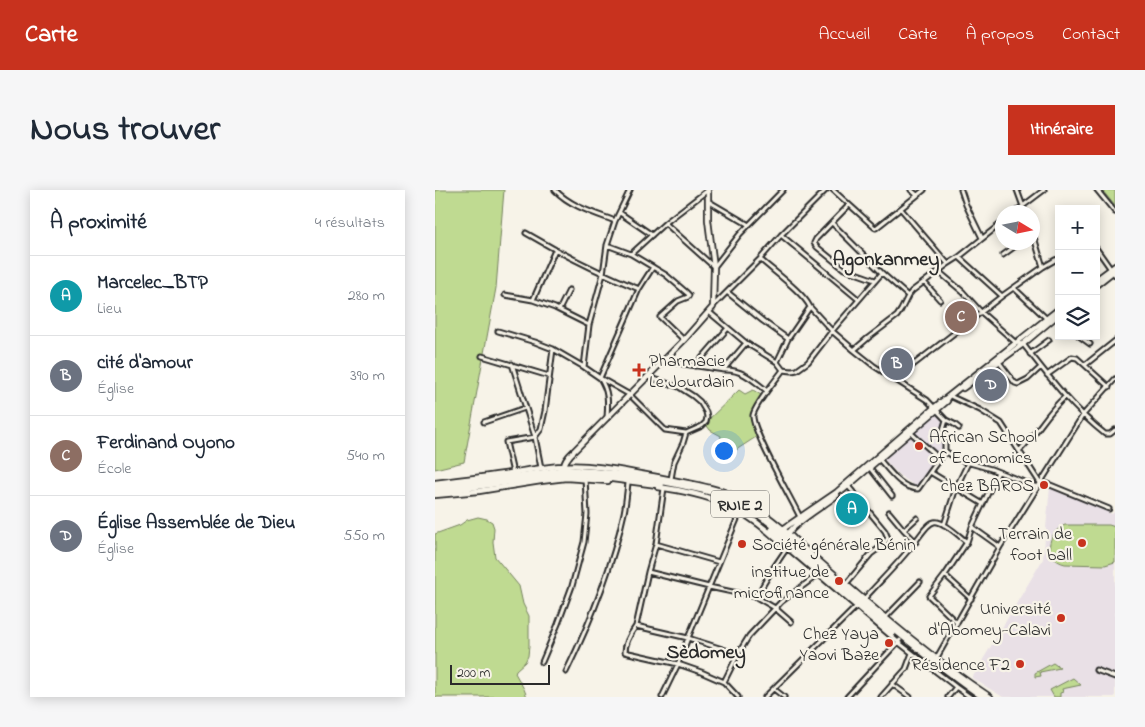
<!DOCTYPE html>
<html lang="fr">
<meta charset="utf-8">
<style>
:root{--surface:#fff;--page:#f6f6f7;--text:#1f2937;--muted:#747a83;--line:#e0e1e3;--accent:#c8321e}
body{margin:0;font-family:"Indie Flower",sans-serif;background:var(--page);color:var(--text)}
.controls{position:absolute;right:15px;top:15px;display:grid;overflow:hidden;border-radius:0px;box-shadow:0 2px 12px #0003}
.controls button{width:45px;height:45px;display:grid;place-items:center;padding:0;border:0;border-bottom:1px solid var(--line);background:var(--surface);color:var(--text);font:25px sans-serif}
.compass{position:absolute;left:560px;top:15px;width:45px;height:45px;border-radius:50%;background:var(--surface);box-shadow:0 2px 12px #0003;rotate:100deg}
.scale{position:absolute;left:15px;bottom:12px;width:100px;box-sizing:border-box;padding-left:5px;border:2px solid #2b2b2b;border-top:0;font-size:14px;line-height:18px;white-space:nowrap;color:#2b2b2b;-webkit-text-stroke:4px #f7f3e8;paint-order:stroke}
.you{position:absolute;left:288px;top:260px;width:18px;height:18px;margin:-12px;border:4px solid #fff;border-radius:50%;background:#1a73e8;box-shadow:0 0 0 8px #1a73e833}
.badge{display:grid;place-items:center;width:32px;height:32px;border-radius:50%;background:var(--accent);color:#fff;font-size:16px;font-weight:700}
.pin{position:absolute;translate:-50% -50%;border:2px solid #fff;box-shadow:0 1px 5px #0006}
.list{margin:0;padding:0;list-style:none}
h2{display:flex;justify-content:space-between;align-items:center;height:65px;margin:0;padding:0 20px;font-size:21px}
h2 small{font-size:16px;font-weight:400;color:var(--muted)}
.list li{display:grid;grid-template-columns:32px 1fr auto;gap:15px;align-items:center;box-sizing:border-box;height:80px;padding:0 20px;border-top:1px solid var(--line)}
.list b{display:block;font-size:19px;white-space:nowrap}
.list p{margin:0;font-size:16px;white-space:nowrap;color:var(--muted)}
.list em{font-size:16px;font-style:normal;color:var(--muted)}
.icon{flex:none;width:28px;height:28px;fill:none;stroke:currentColor;stroke-width:2;stroke-linecap:round;stroke-linejoin:round}
.map{position:relative;flex:none;width:680px;height:507px;overflow:hidden;border-radius:0px}
header{display:flex;align-items:center;gap:30px;box-sizing:border-box;height:70px;padding:0 25px;background:var(--accent);color:#fff}
header strong{font-size:24px}
nav{display:flex;gap:28px;margin-inline-start:auto;font-size:18px}
.intro{display:flex;align-items:center;justify-content:space-between;box-sizing:border-box;height:120px;padding:0 30px}
h1{margin:0;font-size:35px}
.button{padding:12px 22px;border-radius:0px;background:var(--accent);color:#fff;font-size:18px;font-weight:700}
main{display:flex;gap:30px;padding:0 30px}
aside{flex:1;background:var(--surface);border-radius:0px;box-shadow:0 2px 12px #0003}
.map>svg:first-child{display:block}
.built{fill:#e9e0e6}
.green{fill:#bfda91;stroke:#75825e}
.lines{fill:none;stroke-linecap:round;stroke-linejoin:round}
.street-casing{stroke:#2b2b2b;stroke-width:7}
.secondary-casing{stroke:#2b2b2b;stroke-width:8}
.highway-casing{stroke:#2b2b2b;stroke-width:9}
.street{stroke:#f7f3e8;stroke-width:3}
.secondary{stroke:#f7f3e8;stroke-width:4.5}
.highway{stroke:#f7f3e8;stroke-width:5.5}
.poi-dot{fill:#c8321e;stroke:#f7f3e8;stroke-width:2}
.labels{text-anchor:middle;stroke-width:4.5;stroke-linejoin:round;paint-order:stroke}
.shield{fill:#f7f3e8;stroke:#686764;stroke-width:1}
.shield-label{font-size:16px;font-weight:bold;fill:#2b2b2b}
.poi-label{font-size:18px;fill:#2b2b2b;stroke:#f7f3e8;text-anchor:end}
.quarter-label{font-size:20px;font-weight:bold;fill:#2b2b2b;stroke:#f7f3e8}
</style>
<header>
<strong>Carte</strong>
<nav><a>Accueil</a><a>Carte</a><a>À propos</a><a>Contact</a></nav>
</header>
<div class="intro"><h1>Nous trouver</h1><a class="button">Itinéraire</a></div>
<main>
<aside>
<h2>À proximité<small>4 résultats</small></h2>
<ul class="list">
<li><span class="badge" style="background:#0f9aa8">A</span><div><b>Marcelec_BTP</b><p>Lieu</p></div><em>280 m</em></li>
<li><span class="badge" style="background:#6b7280">B</span><div><b>cité d'amour</b><p>Église</p></div><em>390 m</em></li>
<li><span class="badge" style="background:#8d6e63">C</span><div><b>Ferdinand Oyono</b><p>École</p></div><em>540 m</em></li>
<li><span class="badge" style="background:#6b7280">D</span><div><b>Église Assemblée de Dieu</b><p>Église</p></div><em>550 m</em></li>
</ul>
</aside>
<div class="map">
<svg width="680" height="507" viewBox="0 0 680 507">
<rect width="100%" height="100%" fill="#f7f3e8"/>
<filter id="ink" filterUnits="userSpaceOnUse"><feTurbulence type="fractalNoise" baseFrequency=".02" numOctaves="2"/><feDisplacementMap in="SourceGraphic" scale="10" xChannelSelector="R" yChannelSelector="G"/><feConvolveMatrix kernelMatrix="1 2 1 2 8 2 1 2 1" color-interpolation-filters="sRGB"/></filter>
<g filter="url(#ink)">
<path class="built" d="M500 221 509 232 507 237 508 248 510 253 508 259 484 296H480L464 285 447 267Z
M615 297 677 324 680 321V507H568L537 488 608 369Z"/>
<path class="green" d="M0 0H69L61 98 29 272 0 279Z
M667 0H680V16Z
M304 200 310 204 318 200 326 205 323 213 317 225 321 247 298 262 292 258 293 254 285 251 286 246 275 240 270 233Z
M43 327 52 329 57 332 59 338 58 352 60 367 84 396 88 414 94 426V456L93 466 90 472 81 480 80 483 89 499 92 507H0V344L25 335 32 330Z
M630 335H674L680 337V372L670 375 630 374C608 369 611 343 630 335Z
M618 473 625 478 605 482 606 486 600 487V483Z
M638 488 646 495 627 499 628 502 625 503V507H619L615 500Z"/>
<g class="lines">
<defs>
<path id="street" d="M120 0C135 16 159 23 180 31
M398 0 439 37 441 38 489 0
M476 0 482 5
M526 0 531 15 547 48
M582 0 590 22
M662 0 680 22
M273 11 314 35
M414 15 381 49 379 53 382 57 409 79 440 90
M466 19 513 74
M580 22 609 0
M185 23 217 45
M230 33 279 77 305 44 348 0
M397 33 447 83 473 106
M91 43C128 65 165 83 204 99
M598 44 608 77
M346 45 423 109
M172 55 196 64 231 85 252 103 254 105 253 107 243 111 225 127 249 150
M661 58 680 85
M196 64 230 33 273 0
M568 65 586 52
M524 67 567 106
M325 69C338 81 368 102 375 117L397 141 419 160 439 176 492 210 511 230 508 240 510 252V261L483 299C466 299 454 280 443 268
M503 81 528 102 546 122 581 153 588 154C613 186 638 219 670 244H675L680 240
M489 92 505 110
M579 98 612 129
M292 102 328 131 353 149
M70 105 98 110 120 118 154 135
M98 110 120 60
M278 116 325 69 346 45 391 0
M124 120 134 100
M274 122 311 153 342 172 348 180 357 181 362 180 373 172 397 141 447 83
M63 141 100 152 118 159 149 177 165 188 195 205 230 240 251 243 267 236 271 232 272 227 271 222 265 212 258 206 244 197 213 187
M644 146 655 154
M419 160 433 148 462 126 466 120 473 106 477 101 513 74 524 67 568 32
M595 164 614 150
M47 166 114 186
M229 171 289 180C307 179 318 190 332 201
M342 172 353 149 375 117
M564 172 580 193 583 194 593 189 606 177
M77 174 100 247 106 278
M650 175 680 151
M260 176 293 138
M149 177 154 135 168 84 172 55 180 31 195 0
M289 179 311 153
M348 180C340 191 321 213 318 225 316 239 357 310 365 327
M612 185 637 167 642 168 674 197
M165 188 204 99 218 77
M165 188C174 202 173 212 172 228
M460 189 567 106 608 77 620 70 624 69
M517 207 545 220 566 233 605 293 613 294 674 319
M511 230 519 234 524 238
M49 232 90 218
M475 242 504 268
M510 261 524 270 556 279 602 297
M584 261C602 244 612 222 630 207
M435 278 457 306
M495 282 548 314
M78 283 71 252 100 247 106 239 110 221 118 159
M236 289 239 272 248 253 251 243
M229 298 221 354 213 382 201 436C196 443 190 453 190 462L194 463 243 474 266 482 289 492 303 507
M454 322 469 340
M509 335 521 298 533 273
M537 337 565 357
M343 350 463 452 521 497 535 507
M481 352 469 340 482 328
M221 354 284 372
M213 382 274 397 321 407 340 418 356 432
M510 385 536 409
M411 394 436 364 447 356 453 348 450 341 413 296
M321 407 337 380 352 358
M429 409C447 389 467 370 483 348 487 343 493 333 499 332 508 330 525 347 532 352
M451 427 485 392
M522 433 494 406 510 385 532 352 537 337 563 282
M201 436 253 448 303 464
M501 469 565 357 648 225 680 189
M107 472 123 434 137 396 149 352 152 324 150 289
M661 480 680 487
M131 482C156 431 177 378 189 323 191 313 192 303 193 293
M289 492 303 464 314 446 346 412 384 384
M457 494 475 507
M339 499 349 507
M227 507 243 474 253 448 305 322
M330 507 421 417
M412 507 465 450
M446 507 471 479 477 463
M513 507 521 497"/>
<path id="secondary" d="M661 90 680 76
M661 95 680 80
M528 198 588 154 624 124
M129 279C128 273 132 269 135 265L249 150 278 117 279 77 273 30V0
M0 293C25 290 50 287 76 283 93 280 111 277 128 276 156 274 184 280 211 285 236 290 262 294 286 301 314 310 344 334 364 354 426 407 487 462 555 507
M223 297C273 304 305 315 343 350L348 339 402 302 500 217 624 119
M408 300 512 211
M0 305 44 301 106 291 131 288 173 291
M347 353C355 334 386 318 402 305"/>
<path id="highway" d="M0 297 129 280C167 281 204 286 241 294 261 298 281 302 299 311 336 327 372 366 403 392 450 433 497 471 548 507
M0 302 107 287 130 285H151L226 295
M337 340 457 443"/>
</defs>
<use href="#street" class="street-casing"/>
<use href="#secondary" class="secondary-casing"/>
<use href="#highway" class="highway-casing"/>
<use href="#street" class="street"/>
<use href="#secondary" class="secondary"/>
<use href="#highway" class="highway"/>
</g>
</g>
<g class="poi-dot">
<path d="M201.5 172.5h5v5h5v5h-5v5h-5v-5h-5v-5h5z"/>
<circle cx="484" cy="256" r="5"/>
<circle cx="609" cy="295" r="5"/>
<circle cx="647" cy="353" r="5"/>
<circle cx="307" cy="354" r="5"/>
<circle cx="404" cy="391" r="5"/>
<circle cx="626" cy="428" r="5"/>
<circle cx="454" cy="453" r="5"/>
<circle cx="585" cy="474" r="5"/>
</g>
<g class="labels">
<rect class="shield" x="276" y="300.5" width="58" height="27" rx="4"/>
<g class="shield-label">
<text x="305" y="320">RNIE 2</text>
</g>
<g class="poi-label">
<text x="214" y="176" text-anchor="start">Pharmacie<tspan x="214" dy="21">Le Jourdain</tspan></text>
<text x="494" y="252" text-anchor="start">African School<tspan x="494" dy="21">of Economics</tspan></text>
<text x="599" y="301">chez BAROS</text>
<text x="637" y="349">Terrain de<tspan x="637" dy="21">foot ball</tspan></text>
<text x="317" y="360" text-anchor="start">Société générale Bénin</text>
<text x="394" y="387">institue de<tspan x="394" dy="21">microfinance</tspan></text>
<text x="616" y="424">Université<tspan x="616" dy="21">d'Abomey-Calavi</tspan></text>
<text x="444" y="449">Chez Yaya<tspan x="444" dy="21">Yaovi Baze</tspan></text>
<text x="575" y="480">Résidence F2</text>
</g>
<g class="quarter-label">
<text x="451" y="75">Agonkanmey</text>
<text x="271" y="468">Sèdomey</text>
</g>
</g>
</svg>
<div class="controls">
<button>+</button>
<button>−</button>
<button><svg class="icon" aria-label="layers" viewBox="0 0 24 24"><path d="M12 4l9 5-9 5-9-5zM3 14l9 5 9-5"/></svg></button>
</div>
<svg class="compass" viewBox="-18 -18 36 36"><path d="M0-13l5 13h-10z" fill="#e53935"/><path d="M0 13l5-13h-10z" fill="#747a83"/></svg>
<div class="scale">200 m</div>
<div class="you"></div>
<div class="pin badge" style="left:417px;top:319px;background:#0f9aa8">A</div>
<div class="pin badge" style="left:462px;top:174px;background:#6b7280">B</div>
<div class="pin badge" style="left:526px;top:127px;background:#8d6e63">C</div>
<div class="pin badge" style="left:556px;top:195px;background:#6b7280">D</div>
</div>
</main>
